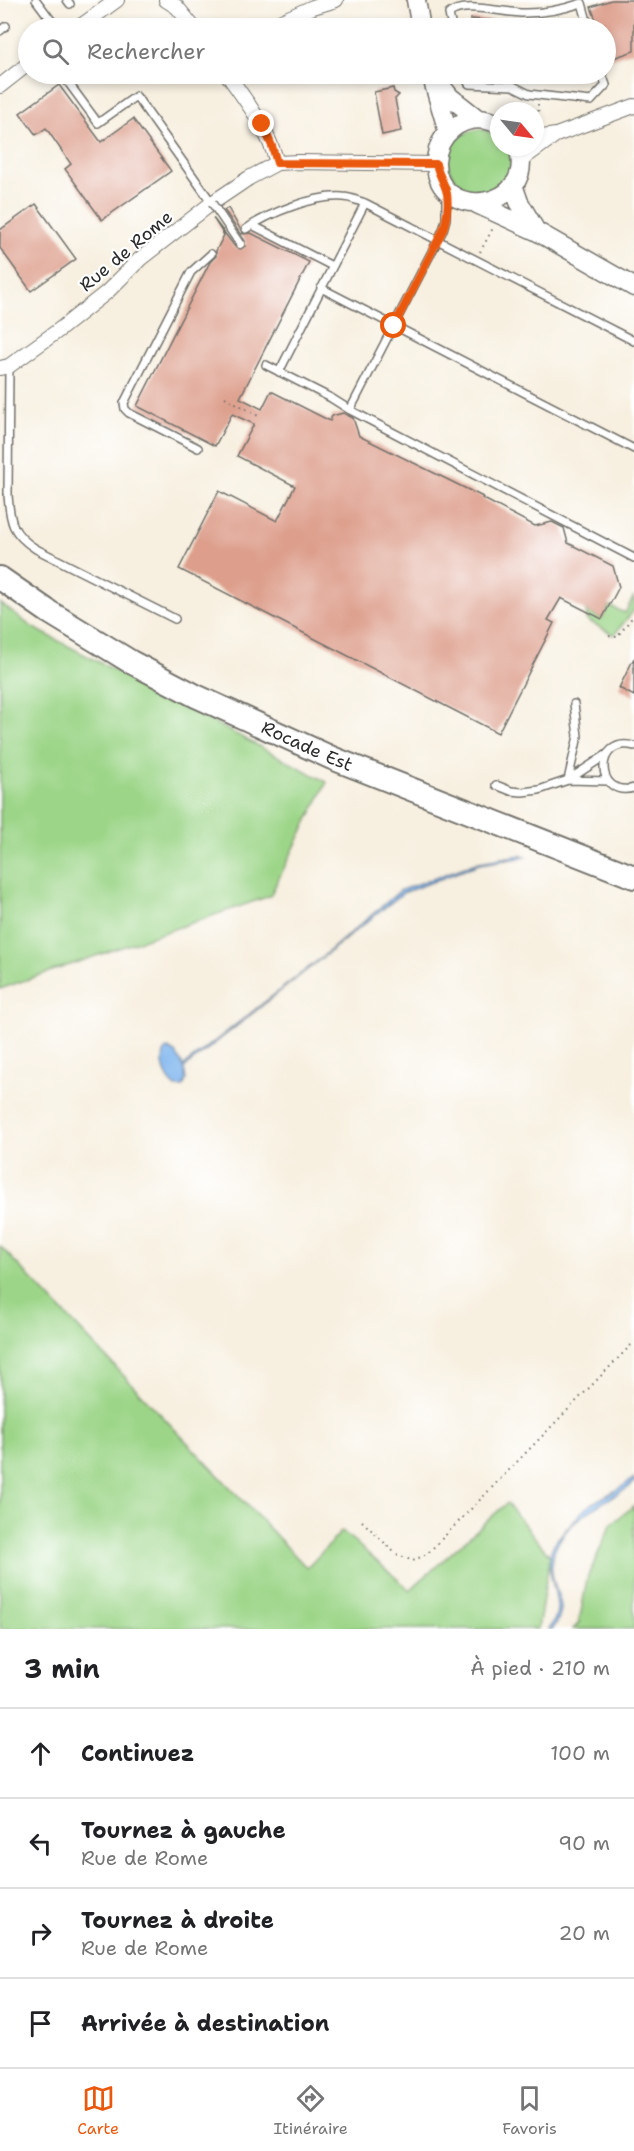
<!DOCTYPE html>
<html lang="fr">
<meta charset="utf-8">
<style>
:root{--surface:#fff;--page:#f6f6f6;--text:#202124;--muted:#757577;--line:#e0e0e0;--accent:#ea580c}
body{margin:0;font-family:"Shantell Sans",sans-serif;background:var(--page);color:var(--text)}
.compass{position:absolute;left:490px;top:102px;width:54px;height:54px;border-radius:50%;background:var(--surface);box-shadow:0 3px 9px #0003;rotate:119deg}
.stop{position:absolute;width:18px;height:18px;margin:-14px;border:4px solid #ea580c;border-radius:50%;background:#fff}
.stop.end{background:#ea580c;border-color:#fff;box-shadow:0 2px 6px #0008}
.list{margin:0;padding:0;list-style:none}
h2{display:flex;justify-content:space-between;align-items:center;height:78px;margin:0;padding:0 24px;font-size:26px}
h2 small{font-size:20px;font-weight:400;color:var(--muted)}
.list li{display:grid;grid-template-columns:39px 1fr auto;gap:18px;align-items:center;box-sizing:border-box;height:90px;padding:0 24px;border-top:2px solid var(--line)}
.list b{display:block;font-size:22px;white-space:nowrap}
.list p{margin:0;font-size:20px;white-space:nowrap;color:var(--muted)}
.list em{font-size:20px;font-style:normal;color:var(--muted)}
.icon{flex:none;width:33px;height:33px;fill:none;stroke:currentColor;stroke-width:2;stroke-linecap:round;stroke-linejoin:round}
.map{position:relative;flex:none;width:634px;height:1629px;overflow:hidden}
.search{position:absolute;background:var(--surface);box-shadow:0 3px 9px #0003;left:18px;right:18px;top:18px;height:66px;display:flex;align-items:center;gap:15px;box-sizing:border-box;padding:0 21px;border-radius:33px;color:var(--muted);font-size:22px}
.sheet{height:438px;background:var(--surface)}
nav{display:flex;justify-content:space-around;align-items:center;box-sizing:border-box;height:84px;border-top:2px solid var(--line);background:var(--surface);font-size:16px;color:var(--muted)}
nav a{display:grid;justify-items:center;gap:3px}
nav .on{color:var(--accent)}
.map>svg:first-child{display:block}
.green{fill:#9cd588;stroke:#64805a;stroke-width:1.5}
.water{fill:#7fb5ee;stroke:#55708c;stroke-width:1.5}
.building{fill:#dd9e8b}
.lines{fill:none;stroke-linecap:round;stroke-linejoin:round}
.service-casing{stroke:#72706a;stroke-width:10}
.minor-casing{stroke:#72706a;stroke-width:16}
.tertiary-casing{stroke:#72706a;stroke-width:21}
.primary-casing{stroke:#72706a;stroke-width:26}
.path{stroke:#72706a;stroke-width:2;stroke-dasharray:1.5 4.5;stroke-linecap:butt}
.service{stroke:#fff;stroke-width:7}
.minor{stroke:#fff;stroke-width:14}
.tertiary{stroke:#fff;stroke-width:18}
.primary{stroke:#fff;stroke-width:22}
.service-bridge-casing{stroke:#72706a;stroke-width:10;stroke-linecap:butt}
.service-bridge{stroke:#fff;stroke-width:7}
.route{stroke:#ea580c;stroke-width:8}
.labels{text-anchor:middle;stroke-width:4.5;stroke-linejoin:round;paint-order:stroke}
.street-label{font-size:18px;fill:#2b2b2b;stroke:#fff}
</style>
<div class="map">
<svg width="634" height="1629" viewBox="0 0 634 1629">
<rect width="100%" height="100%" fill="#fff"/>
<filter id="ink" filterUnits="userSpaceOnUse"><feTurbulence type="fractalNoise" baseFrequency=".0167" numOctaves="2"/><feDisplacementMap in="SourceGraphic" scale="12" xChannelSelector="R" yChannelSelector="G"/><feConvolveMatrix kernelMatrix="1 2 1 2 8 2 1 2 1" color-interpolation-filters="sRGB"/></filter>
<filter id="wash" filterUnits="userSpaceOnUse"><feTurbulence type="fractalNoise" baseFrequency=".008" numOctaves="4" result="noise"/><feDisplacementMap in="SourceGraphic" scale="24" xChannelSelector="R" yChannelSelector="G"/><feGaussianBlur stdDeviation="1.35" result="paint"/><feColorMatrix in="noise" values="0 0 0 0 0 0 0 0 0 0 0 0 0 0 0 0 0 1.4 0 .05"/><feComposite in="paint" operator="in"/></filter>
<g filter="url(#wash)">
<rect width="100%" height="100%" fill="#f7efdf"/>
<path class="green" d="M479 129 489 131 499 136V147H508C512 157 513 168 507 178 474 230 409 144 479 129Z
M634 596V610L614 635 587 620 586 611 602 619 609 606 625 613Z
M0 603 32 627 327 782 270 896 0 989Z
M0 1246 307 1568 342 1531 410 1590 507 1503 550 1556 538 1629H0Z
M634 1506V1629H573L579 1623 587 1579 611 1524Z"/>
<path class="water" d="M521 855 525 857 479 864 403 893 184 1068 186 1080 183 1087H176C165 1078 160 1064 165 1050L168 1049 176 1053 183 1066 320 959 401 890 479 862Z
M634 1478V1482L628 1488C597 1506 548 1529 552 1572 555 1598 570 1604 553 1629H548C572 1605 539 1576 553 1546 556 1539 563 1533 568 1527 574 1521 580 1513 587 1507 602 1496 620 1490 634 1478Z"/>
<g id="blocks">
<path class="building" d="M611 0H634V51L610 59 606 48V28H599L591 7Z
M471 19 500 21V28H471Z
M59 85 101 142 133 119 171 171 102 220 65 169 71 164 46 128 36 135 20 113Z
M393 88 394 92 399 95 395 99 401 131 382 135 374 92Z
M36 204 76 259 31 291 0 248V230Z
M228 208 243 234 251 233 309 262 240 398 262 409 271 391 330 421 332 416 343 413 353 418 359 436 483 497 482 498 535 526 552 522 564 528 568 543 613 566 619 587 602 619 561 598 548 620 554 623 498 733 179 569 219 491 277 521 295 486 237 456 254 424 232 414 215 446 137 406 210 262 216 256V251L224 235 213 218 236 248 241 249 245 246V241L224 210Z
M634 658V696L619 688Z"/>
</g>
</g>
<g filter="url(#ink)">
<use href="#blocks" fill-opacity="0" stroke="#72706a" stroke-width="1.5"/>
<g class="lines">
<defs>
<path id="service" d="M36 0 57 28
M67 0 70 4
M452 28 449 14C462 0 507 14 526 13 545 13 564 9 582 3L589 28
M0 31 6 26
M62 74 98 123 136 96 212 203
M463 74 469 84 513 86 529 94 591 101
M591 101 606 85 602 74
M446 194V219L443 230 350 410 634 558
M252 225 332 266
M246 229C269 213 314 195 343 197 350 197 358 201 365 203L634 341
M321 288 634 449
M266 365 331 398 350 410
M9 366 8 495C10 522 12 534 36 549L175 619
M279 372 365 203
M198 448 129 413 125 409 124 403 191 272 211 254
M634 746C594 735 594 799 634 788
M568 780 578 736 574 704
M568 780 606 755
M496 785 511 791 522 792 539 790 568 780 608 781"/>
<path id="minor" d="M166 0 177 7 194 28
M78 28 117 0
M266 28 313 7 336 0
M227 74C247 102 268 129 277 163
M0 86 28 64
M535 138 556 135 634 106
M521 160 554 136
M0 368 9 366 59 330 107 292 140 259 212 203 249 178 277 163 298 162 436 164"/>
<path id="tertiary" d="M416 0 421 28
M432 74 450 97 478 119
M433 81 448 132
M499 124C483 117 466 117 452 129 442 137 437 148 436 161 434 224 539 211 518 147
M513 185 519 202 536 231
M477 204 536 231 634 287"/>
<g id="primary">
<path id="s1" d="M0 578 49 612 131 662 196 696 332 758 634 877"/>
</g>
</defs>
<use href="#service" class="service-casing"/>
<use href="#minor" class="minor-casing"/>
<use href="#tertiary" class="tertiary-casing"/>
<use href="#primary" class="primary-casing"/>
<path class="path" d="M538 104 539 125
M480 252 493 228
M225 397 258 416
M609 636 617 637 634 615
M362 1521 396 1554 413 1561 428 1553 634 1342"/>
<use href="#service" class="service"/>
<use href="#minor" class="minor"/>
<use href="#tertiary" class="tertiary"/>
<use href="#primary" class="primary"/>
<defs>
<path id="service-bridge" d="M212 203 240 244"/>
</defs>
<use href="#service-bridge" class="service-bridge-casing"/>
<use href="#service-bridge" class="service-bridge"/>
</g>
</g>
<g class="lines" filter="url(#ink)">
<path class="route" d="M262 124 272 146 277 163 436 164C438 173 442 179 445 187 450 198 447 219 443 230L394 326"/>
</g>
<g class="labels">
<g class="street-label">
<text transform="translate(126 251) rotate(-40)" y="6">Rue de Rome</text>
<text dy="6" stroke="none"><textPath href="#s1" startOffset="351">Rocade Est</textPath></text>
</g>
</g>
</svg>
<svg class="compass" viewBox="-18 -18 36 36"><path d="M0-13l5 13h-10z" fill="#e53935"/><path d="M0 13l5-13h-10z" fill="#757577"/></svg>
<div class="stop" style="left:394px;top:326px"></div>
<div class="stop end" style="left:262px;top:124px"></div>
<div class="search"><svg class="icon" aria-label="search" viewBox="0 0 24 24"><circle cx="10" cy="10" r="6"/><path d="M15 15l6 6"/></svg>Rechercher</div>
</div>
<section class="sheet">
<h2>3 min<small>À pied · 210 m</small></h2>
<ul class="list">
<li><svg class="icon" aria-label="ahead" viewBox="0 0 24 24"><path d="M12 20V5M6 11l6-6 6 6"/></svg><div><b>Continuez</b></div><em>100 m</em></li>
<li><svg class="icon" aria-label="left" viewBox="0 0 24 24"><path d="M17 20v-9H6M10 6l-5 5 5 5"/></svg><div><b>Tournez à gauche</b><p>Rue de Rome</p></div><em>90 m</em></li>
<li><svg class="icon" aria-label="right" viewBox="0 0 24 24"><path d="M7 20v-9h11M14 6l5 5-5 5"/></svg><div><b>Tournez à droite</b><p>Rue de Rome</p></div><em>20 m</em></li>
<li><svg class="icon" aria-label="arrive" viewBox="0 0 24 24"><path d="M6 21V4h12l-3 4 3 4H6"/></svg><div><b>Arrivée à destination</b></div></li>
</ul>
</section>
<nav>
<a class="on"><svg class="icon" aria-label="map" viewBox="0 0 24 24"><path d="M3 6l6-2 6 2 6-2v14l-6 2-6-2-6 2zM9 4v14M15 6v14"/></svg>Carte</a>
<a><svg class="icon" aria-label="directions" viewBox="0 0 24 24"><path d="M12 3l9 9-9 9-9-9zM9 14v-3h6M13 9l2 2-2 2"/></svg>Itinéraire</a>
<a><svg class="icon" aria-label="saved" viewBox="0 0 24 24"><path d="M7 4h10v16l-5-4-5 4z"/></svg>Favoris</a>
</nav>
